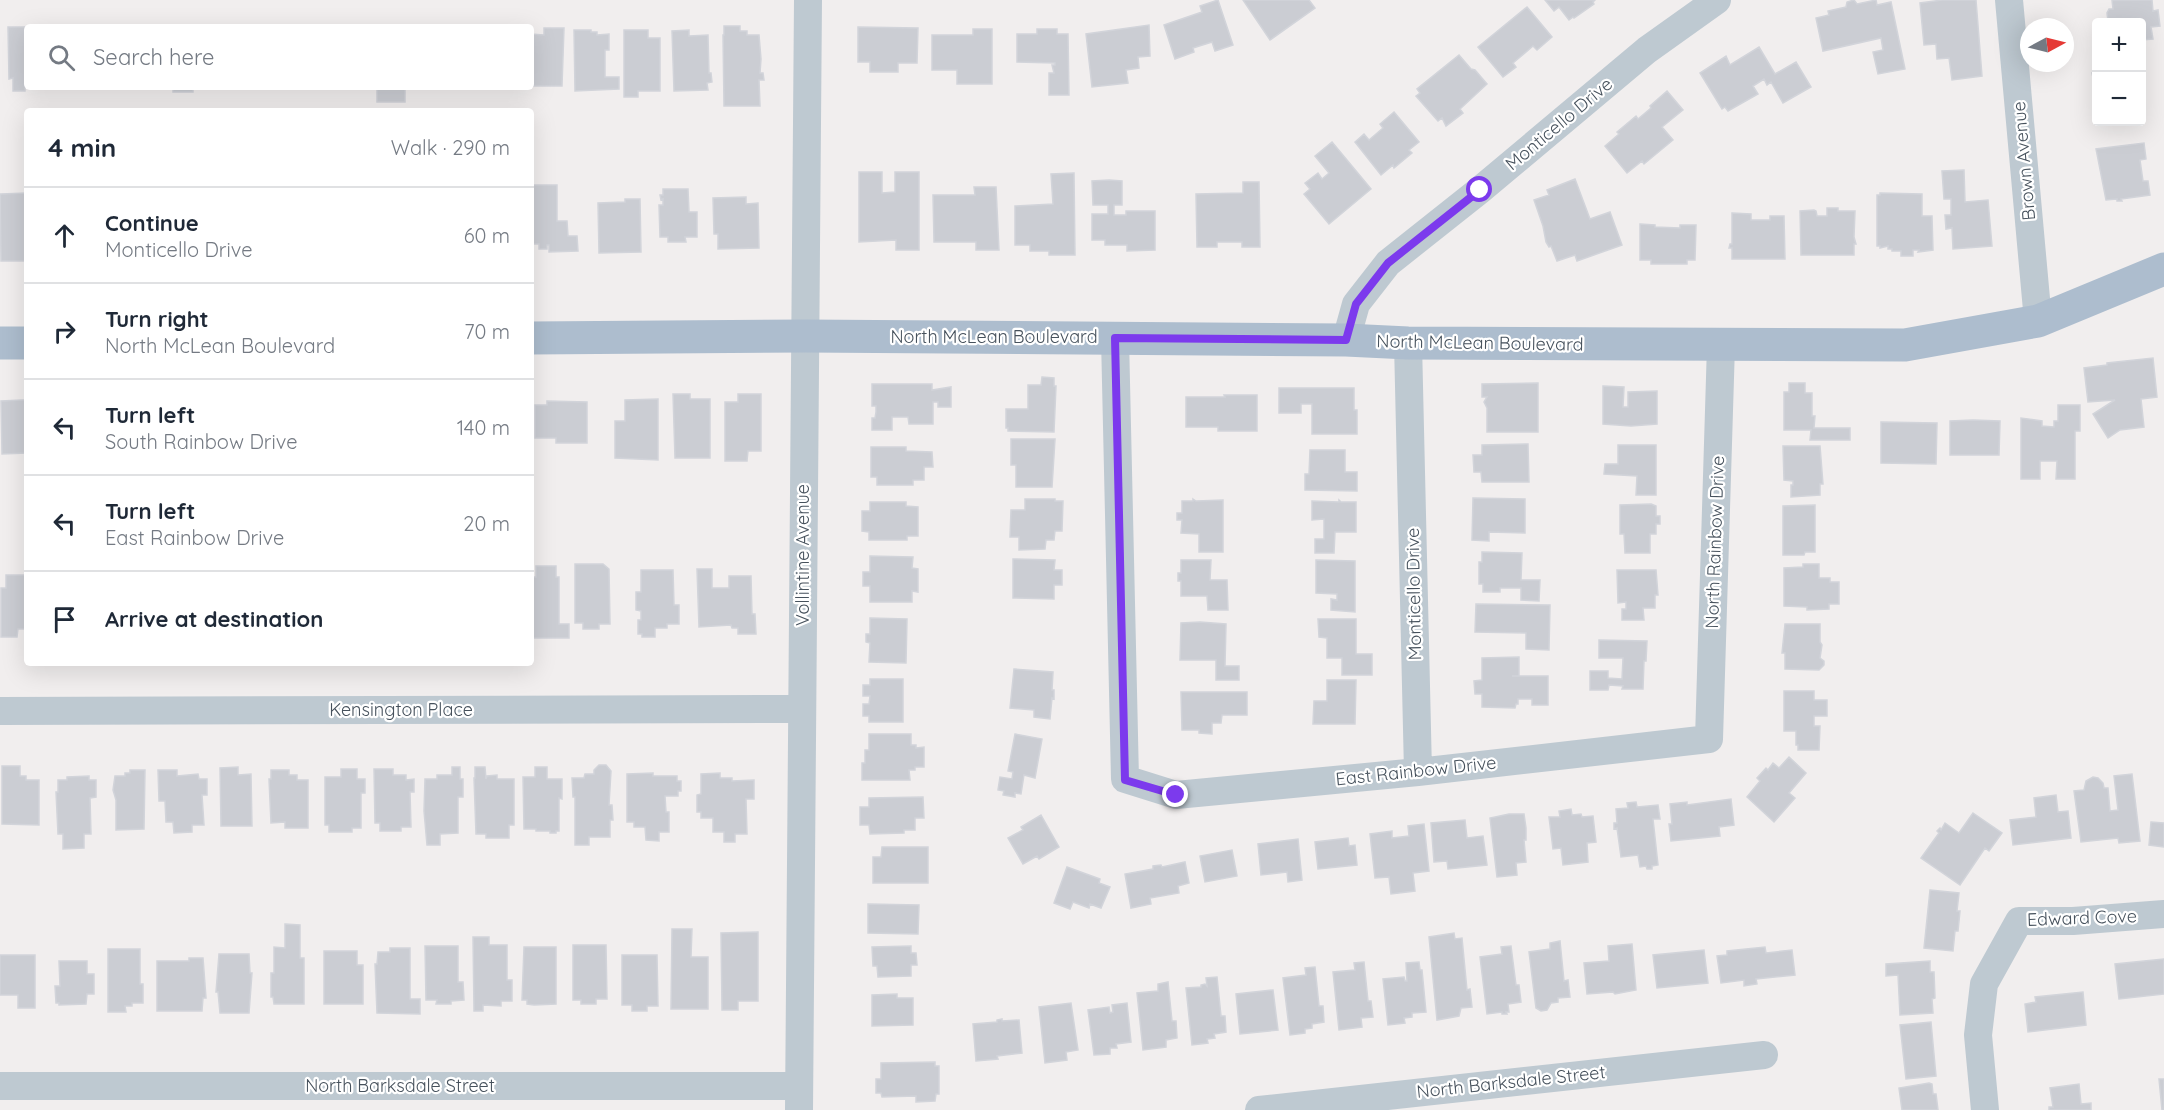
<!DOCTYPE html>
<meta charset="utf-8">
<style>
:root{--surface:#fff;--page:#f2f2f3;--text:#1f2937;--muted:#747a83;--line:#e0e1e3}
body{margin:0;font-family:Quicksand,sans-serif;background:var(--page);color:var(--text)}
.controls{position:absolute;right:18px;top:18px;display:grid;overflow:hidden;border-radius:6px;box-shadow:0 6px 24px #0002}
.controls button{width:54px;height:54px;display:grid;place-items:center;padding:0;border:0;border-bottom:2px solid var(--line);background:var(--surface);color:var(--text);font:30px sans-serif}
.compass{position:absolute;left:2020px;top:18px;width:54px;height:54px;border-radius:50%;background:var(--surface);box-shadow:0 6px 24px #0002;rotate:83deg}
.stop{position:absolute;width:18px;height:18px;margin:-14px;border:4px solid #7c3aed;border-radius:50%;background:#fff}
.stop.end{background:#7c3aed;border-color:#fff;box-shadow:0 2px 6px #0008}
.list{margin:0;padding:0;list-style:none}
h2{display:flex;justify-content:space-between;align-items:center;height:78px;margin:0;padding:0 24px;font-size:26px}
h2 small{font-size:20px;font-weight:400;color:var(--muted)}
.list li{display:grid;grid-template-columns:39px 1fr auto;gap:18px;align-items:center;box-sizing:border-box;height:96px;padding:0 24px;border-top:2px solid var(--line)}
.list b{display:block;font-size:22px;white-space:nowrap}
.list p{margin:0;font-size:20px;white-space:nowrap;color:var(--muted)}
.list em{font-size:20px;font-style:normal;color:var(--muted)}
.icon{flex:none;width:33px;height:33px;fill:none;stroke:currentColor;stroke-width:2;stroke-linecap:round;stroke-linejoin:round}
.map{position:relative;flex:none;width:2164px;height:1110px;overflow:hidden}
.search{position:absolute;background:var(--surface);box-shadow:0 6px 24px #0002;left:24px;top:24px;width:510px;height:66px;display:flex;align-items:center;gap:15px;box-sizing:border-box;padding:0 21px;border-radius:6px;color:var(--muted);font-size:22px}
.panel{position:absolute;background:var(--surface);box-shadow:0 6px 24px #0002;left:24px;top:108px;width:510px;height:558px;border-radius:6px}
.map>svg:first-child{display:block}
.building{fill:#cbcdd3;stroke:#d2d4da;stroke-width:1.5}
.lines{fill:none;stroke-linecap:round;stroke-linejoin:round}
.minor{stroke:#bec9d1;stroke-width:28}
.major{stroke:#adbdce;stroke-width:33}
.route{stroke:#7c3aed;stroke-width:8}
.labels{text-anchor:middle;stroke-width:4.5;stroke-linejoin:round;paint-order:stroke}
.street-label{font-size:18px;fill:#46515c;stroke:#fff}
</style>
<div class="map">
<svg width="2164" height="1110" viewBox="0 0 2164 1110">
<rect width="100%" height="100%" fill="#f1eeee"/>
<path class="building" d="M1218 0 1233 45 1215 51 1212 42 1193 48 1194 52 1175 59 1164 25 1202 12 1200 6Z
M1243 0H1309L1315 8 1270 40Z
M1545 0H1595L1593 2 1594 4 1574 18 1573 17 1569 20 1559 7 1554 11Z
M1854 0 1857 4 1876 0 1877 5 1891 2 1905 69 1878 74 1873 52 1883 50 1881 38 1823 51 1816 18 1829 15 1828 11 1846 7 1847 2Z
M1976 0 1982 76 1952 80 1949 58 1937 59 1936 44 1924 45 1920 3 1942 0Z
M2112 0H2152L2153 11 2158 10 2160 26 2151 27 2153 39 2142 40V22H2110L2108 21 2107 13 2109 9H2113Z
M1527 7 1552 37 1537 50 1533 46 1513 63 1516 67 1503 77 1478 47Z
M1149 25 1150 56 1138 57 1139 68 1126 70 1128 83 1092 87 1086 34Z
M724 26H740V31H747V35H759L761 59 760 73H763L764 80H759L760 106H724L723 35H724Z
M8 27H25L27 31V81H25V91H13V78L9 79Z
M858 27 918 28 917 63H898V72H870V62H858Z
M544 28H564L562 86H531V34L544 35Z
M973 29H992V84H957V70H932V35H973Z
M1037 29H1057V34H1068L1069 95H1049V73H1054L1052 65H1055V63L1017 62V34H1037Z
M574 30H591V32H597V35L609 34V50H605V77H619V89L575 91Z
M624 30H648V38H660V91H638V97H624Z
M689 30V36L708 35 709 73H711L712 82 707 83 708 90 674 91 672 31Z
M1759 47 1775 74 1796 62 1811 87 1783 103 1771 82 1767 85 1764 79 1753 86 1758 94 1728 111 1725 107 1722 109 1700 73 1726 56 1730 65Z
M1459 55 1471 69 1475 70 1487 84 1460 109 1463 113 1446 126 1442 118 1438 121 1416 96 1420 93 1417 89Z
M2092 73H2096V101L2095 87Z
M173 87H193V92H173Z
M377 87H408L405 88V102H377Z
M1667 91 1683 110 1662 127 1673 140 1644 164 1642 161 1627 173 1605 146 1619 134 1617 132 1636 116 1638 119 1651 108 1650 106Z
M1394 112 1419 142 1409 150 1412 153 1394 168 1393 165 1381 175 1355 142 1364 134 1369 140 1383 128 1380 124Z
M1332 142 1371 189 1329 224 1304 194 1310 189 1305 183 1318 173 1322 179 1329 173 1315 156Z
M2144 143 2146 159 2140 160 2143 181H2148L2150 195 2121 199 2122 201H2117V199L2106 200 2096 149Z
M1964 170 1965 202 1988 200 1992 246 1953 249 1952 228 1946 229 1945 215H1951V199H1944L1942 171Z
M859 172H882V193L895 192V172H919V250H896V240L859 242Z
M1074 173 1075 255H1049V251H1030V245H1015V206L1053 204 1051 174Z
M1575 179 1590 219 1610 212 1622 245 1577 261 1575 255 1557 261 1551 246 1549 247 1546 242 1543 226 1534 200 1549 195 1547 190Z
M1109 180 1122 181V205H1114V215H1126V211H1155V250L1127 251V245H1105V240H1092V214H1108V205H1093L1092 181Z
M1243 182H1259L1260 247H1242V242H1217V247H1197L1196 194 1243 193Z
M531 185H557V221H567L568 236H577L578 251 549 252V245H547V249H539V244H531Z
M974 187H996L999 250H976V242H934L933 195H975Z
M663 189H688L689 212H697V237H685L686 242H668V237H660L659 205H663V199L661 200 660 195H663Z
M27 193V261H1L0 194Z
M1880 193 1922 194V216H1932L1933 250 1918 252 1919 250H1913V256H1901V251H1892V249H1888V246L1880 248V246H1877V195H1880Z
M746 197V204L758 203 759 248 718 249V234H714L713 198Z
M625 199H640L641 252 599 253 598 203 625 202Z
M1827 208H1838V211H1855L1854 237 1856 244H1854V255H1801L1800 211 1814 210 1816 211 1817 216H1827Z
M1732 213 1751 214V220H1770V216H1784L1785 259H1732V248H1729L1730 244H1732Z
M1640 224 1655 225V227L1680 228V225H1696L1695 260H1687V264H1651V260H1640Z
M2153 358 2157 397 2141 399 2144 427 2120 430 2108 438 2093 414 2115 400 2088 402 2084 368 2107 365V363Z
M1042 377 1054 378V386H1056L1054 432 1008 431V428H1006V409H1028V385H1041Z
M1538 383V432H1487V408L1484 402 1487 397H1482V384Z
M1789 383H1805V393H1812V416H1815L1814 428H1850V440H1810L1811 430H1784V392H1789Z
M872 384H932V390L951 387V407H938V402H933V424H909L908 417H892V430H872V418H875L876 412V406H872Z
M1603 386 1624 387 1623 407H1628V392L1657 391V424L1631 426 1603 424Z
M1279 388H1354V410H1357V434H1312V404H1301V413H1279Z
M673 394H690V399H710V458H675Z
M738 394H761V451H748L747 461H725V402H738Z
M1224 395H1257V431H1218V427H1186V397H1225Z
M658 399V460L615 458V421H625V400Z
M22 400H27V453L2 454 1 401Z
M547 401 587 402V443H556V438H535V405H547Z
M2058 405H2080V431H2075V479H2056L2057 461H2040V479H2021V418L2042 421V426L2054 427V421H2058Z
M1973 420 2000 421 1999 455H1950V421Z
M1881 422 1937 423 1936 464 1881 463Z
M1011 439H1055L1052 487H1016V465H1011Z
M1528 444 1529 482H1482L1481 472H1474L1473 455H1482V445Z
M1618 445H1656V495H1636L1637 476 1604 474 1605 464H1618Z
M1783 446H1820L1823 484H1820V495L1791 497V485H1793V481L1784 480Z
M871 447H906V451L932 452 933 467H924V480H913V485H877V477H871Z
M1310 450H1345V472H1357V491L1305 490V474H1309Z
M1473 498 1525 499V533L1489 532V541L1472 540Z
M1025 499H1055V501H1063L1062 531H1055L1054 540H1046L1045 549 1019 550V537H1010L1011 510H1025Z
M1193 499 1196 501 1223 500V552H1199V534L1181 533 1182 520H1177V513H1182V501H1193Z
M1339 500 1341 502H1356V532H1335L1334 553H1315V539H1324V519L1312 520V501L1339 502Z
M870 502H906V506L918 507V536H907V540H869V532L862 531V511H870Z
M1651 504 1656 506V516H1660V524H1656V534H1650V553H1625L1624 534H1620V505Z
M1815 505V552H1805L1804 555H1783V506Z
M1482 552 1522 553 1521 580H1540L1539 601 1521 600V588H1500V592H1483V584H1479V562H1482Z
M870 556 913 557 912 568 918 569V592L912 591V602H870V586H863V572H870Z
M1013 559 1055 560 1054 570H1062V585H1054V599L1013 598Z
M1181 560H1211L1210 580H1227L1228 610H1208L1207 596H1181V581H1178V573H1181Z
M1316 560 1355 561V612L1331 610V599L1337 600V594L1316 593Z
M575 564H603L609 569 610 624H599V629H583V623H575Z
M1803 564H1819V578H1830V582H1839V604H1829V609L1807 610V607L1784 606V568L1803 567Z
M536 566H556V577H559V624H569V638H531V577H536Z
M697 569H712V588H729V576H751L752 614H755L756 634H738V628H732L731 625 699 627Z
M641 570H673L674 605H679V624H667V628H655V637H642V634H638V620H641V611L636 610V592H641Z
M1617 570H1656L1658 595H1655V608H1643L1644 620H1622V609H1626V602L1618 603Z
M6 575H27V629H18L17 637H1V588H6Z
M1476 604 1550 605 1549 650 1526 649V633L1475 632Z
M870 618 907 619 906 663 869 662 870 643 866 642V634H870Z
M1318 619H1356V654H1372V675H1342V658H1327V638L1319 637Z
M1200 622 1226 624 1225 666H1239V680H1216V660H1180L1181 623Z
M1785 624H1820V642L1822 645 1820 658 1824 661V665L1819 670 1785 669V653H1782Z
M1599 640 1647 641 1646 661H1644L1643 689H1622L1623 686 1609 685 1608 690H1590V671H1608V678L1622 679 1623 658H1599Z
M1519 657V676H1512H1548V705H1532V699H1518V704H1516L1515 708 1482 707V694H1475L1474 681 1482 680V658Z
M1014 669 1053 672 1052 690H1054V699L1052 698 1050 719 1034 717V710L1010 708Z
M870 679H903V722H869V716H863V704H869L870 696H863V685H870Z
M1327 680H1356L1355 724H1313L1314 701H1327Z
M1784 691H1814V700H1827V716H1814V726H1820L1819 750H1798V745H1796V731H1784Z
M1181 692H1247V715H1222L1221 723H1212V734L1199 733V730H1182Z
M869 734H911V745H916V748L924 747V767H915V770H909L910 780H862V763H865V750H869Z
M1015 734 1042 739 1035 778 1024 775 1021 794 1015 793V797L1003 795 1004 791 998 790 1000 777 1012 779 1013 772 1008 771Z
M1789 757 1806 773 1789 793 1795 798 1774 822 1747 797 1760 781 1757 778 1766 768 1768 770 1773 763 1779 768Z
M599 765H606L611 771 609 805H612L613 820H610V837H589V845H575V797H573L572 778H584L585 774H594V770Z
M2 766H20V776H26V780H39V825L2 824Z
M238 767V775L251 774 252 826H221L220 768Z
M452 767H460V779H463V797H458V833L440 834V845H427L424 811 425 779H437V775H452Z
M475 767H485L486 779 487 776 497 775V779H514V825H509V838H486V834H476L474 778H475Z
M535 767H547V779H562V799L559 798V831H556V833H550V831H536V829H524L523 777H535Z
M341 769H357V779H365V793H361V828H352V832H329V825H325V777H341Z
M374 769H393V775H406V780L414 779V792H410L411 827H401V831H380V823H375Z
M130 770H145L144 829 116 830V800L113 790 115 776H125V773H130Z
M158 770H177V776L198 774 199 779H207V795H202L204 825H192V832L174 833 173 822H166L165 801H159Z
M271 770H289V775H297V780H308V828H285V822L271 823 269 779H271Z
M653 773V776H677V781H681V791H678V796H665L666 812H669V832H659V841L646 840 645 827H634V822H627V774Z
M720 773V778H732V781L754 780V799H746L747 834H735V842H724V832H713V818H701V812H697V795L701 794V774Z
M2132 774 2140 841 2119 843 2118 838 2081 842 2074 791 2084 790 2086 781 2093 777 2098 778 2103 783 2104 788H2108L2110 811 2118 810 2114 776Z
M89 776V780H96V797L90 798 91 834H84V848L63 849V834H58L56 792H58V780H67V777Z
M2056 795 2058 812 2068 811 2071 838 2013 845 2010 820 2036 817 2034 798Z
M923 797 924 818H915V830H904V833L870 834 869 825H860V807H869V798Z
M1731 799 1734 825 1719 827 1720 836 1671 841 1669 824H1672L1670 804 1687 802V805Z
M1636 802 1637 807 1658 805 1660 819H1653L1658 865 1652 866V869H1647L1646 866 1640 867 1638 855 1621 857 1617 828 1614 829V823H1617L1616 809 1628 808 1627 803Z
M1571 809 1572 815 1581 814 1582 817 1593 816 1596 842 1587 843 1588 862 1563 865 1561 848 1553 849 1549 817H1560L1559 811Z
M1973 813 2002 833 1989 851 1985 848 1960 885 1921 858 1939 833 1937 831 1940 828 1941 830 1945 823 1959 833Z
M1509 814H1524L1526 828V840H1524L1526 862 1516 863 1517 875 1497 877 1490 818Z
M1041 815 1059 847 1039 859 1037 856 1023 864 1008 838 1023 830 1021 827Z
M1465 820 1467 838 1483 836 1487 865 1448 869 1447 861 1434 862 1431 823Z
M2151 822 2164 823V847L2149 845Z
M1424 824 1429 871 1413 873 1415 891 1391 894 1389 877 1375 878 1370 834 1392 831V838L1409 836 1408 826Z
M1348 838 1349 846 1355 845 1357 865 1318 869 1315 842Z
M1298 839 1302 880 1288 882 1287 872 1261 875 1258 844Z
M882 847H928V883H873V857H881Z
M1232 850 1237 876 1205 882 1200 856Z
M1185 862 1189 883 1178 886 1179 893 1150 898 1151 904 1131 908 1125 874 1153 869V866L1161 865 1162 867Z
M1067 867 1100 879 1099 883 1110 887 1101 908 1090 904 1089 908 1073 902 1070 909 1054 903Z
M1930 890 1959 893 1957 911H1960L1958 931H1955L1953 951 1924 948Z
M868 904 919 905 918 934 868 933Z
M285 924 300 925V958H304V1004H274L273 997H271V973H274V947L285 948Z
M672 929H692L691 957H708V1009H671Z
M758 932V1001H738V1010H722L721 933Z
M1454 933 1455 939 1462 938 1467 990 1470 989 1472 1007 1461 1008 1459 1016 1437 1020 1429 937Z
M473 937H489V945H507V980H512V1001H501V1006L483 1005V1011H474Z
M1560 941 1564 981 1568 980 1570 997 1558 998V1002L1551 1003 1547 1010 1541 1011 1536 1008 1529 952 1550 949V943Z
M1632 944 1636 990 1615 994 1613 992 1587 994 1584 963 1609 961 1608 946Z
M573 945H606L607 999H596V1004H581V1000H573Z
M425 946H458V982H463L464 1000 451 1001V1004H436L437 1000H426Z
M911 946V953H916L917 965H911V976L878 977 877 966H873L872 947Z
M1511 946 1516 985H1519L1521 1002 1508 1004 1509 1012H1506L1507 1014H1502V1012L1487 1014 1480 957 1502 954 1501 947Z
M524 947H556V1004L534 1005 527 1004V1000H522Z
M1765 947 1766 953 1792 950 1795 975 1756 979 1757 984 1744 986V980L1721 983 1717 956 1727 955V951Z
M390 948H410V999H420V1014L377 1013 375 964H377L378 952H390Z
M108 949H140V984H143V1003H132V1006H125L126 1012H108Z
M1704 950 1708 983 1657 988 1653 955Z
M324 951H357V965H363V1004H324Z
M219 954H249L250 973H252L249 1013H220L218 992H216Z
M0 955H35V1008H18V995H0Z
M622 955H657L658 1006H647V1011H632V1005H622Z
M189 958H203L206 998H203L202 1011H157V961H189Z
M2164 959V994L2119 999 2115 964Z
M59 961H87V974H94V994H87L86 1004 59 1005V1003H56L55 986H60Z
M1930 961V972H1934L1935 998 1932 999 1933 1013 1900 1015 1898 975 1886 976V964Z
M1364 962 1368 1001H1371L1373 1017 1361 1018 1362 1027 1339 1030 1333 972 1355 970 1354 963Z
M1419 962 1420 970H1422L1426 1012 1412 1013V1017L1404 1018 1405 1023 1388 1025 1383 979 1404 977 1405 981H1407L1406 963Z
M1315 967 1319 1006H1323L1324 1022 1312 1024V1028L1305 1029V1033L1290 1035 1283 978 1306 975 1305 968Z
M1217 977 1221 1016H1225L1226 1032 1214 1034 1215 1038 1207 1039 1208 1043 1192 1045 1186 988 1201 987V985L1205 984 1207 986 1206 978Z
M1168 982 1172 1021H1176L1177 1038 1166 1040V1047L1143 1050 1137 993 1158 991V984Z
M1273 990 1278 1030 1240 1034 1236 994Z
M2083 992 2086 1025 2028 1032 2025 1004 2036 1002 2035 997Z
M897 994V998H913V1025L872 1026V995Z
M1071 1003 1078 1050 1066 1052 1067 1060 1045 1063 1039 1007Z
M1127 1003 1131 1042 1116 1044 1117 1048H1110V1054L1094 1055 1088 1010 1109 1007 1110 1013 1113 1012 1112 1005Z
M1002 1019V1021L1019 1020 1022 1053 997 1056 998 1059 976 1061 973 1024 997 1022V1020Z
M1931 1022 1936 1076 1906 1079 1900 1025Z
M935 1062V1066H939V1094H936L935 1101 916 1102V1096L882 1097 881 1093H876V1079H881V1063Z
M2159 1079H2164V1110H2162Z
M1929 1083 1932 1084 1933 1094H1936L1938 1110H1902L1899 1088Z
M2079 1084 2081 1104 2091 1103V1110H2049V1107H2053L2050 1088Z"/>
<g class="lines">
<path class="minor" d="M2009 0 2038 321
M1115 338 1125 779 1176 795 1418 772 1709 739 1721 345
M1346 340 1356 304 1388 263 1480 190 1647 50 1717 0
M1408 343 1418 772
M0 711 802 709
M0 1086H799
M799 1110 808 0
M1259 1110 1764 1055
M1985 1110 1978 1035 1984 984 2019 921H2073L2164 914"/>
<path class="major" d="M531 338 805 336 1346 340 1408 343 1905 345 2038 321 2164 269
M0 343H27"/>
</g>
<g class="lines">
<path class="route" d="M1176 795 1125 780 1115 338 1346 340 1356 304 1388 263 1480 190"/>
</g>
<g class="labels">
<g class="street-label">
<text transform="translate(1559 124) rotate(-40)" y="6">Monticello Drive</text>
<text transform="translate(2024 161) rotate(-95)" y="6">Brown Avenue</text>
<text x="994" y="343">North McLean Boulevard</text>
<text transform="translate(1480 343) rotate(1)" y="6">North McLean Boulevard</text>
<text transform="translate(1715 542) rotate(-88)" y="6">North Rainbow Drive</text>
<text transform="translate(803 555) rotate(-90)" y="6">Vollintine Avenue</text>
<text transform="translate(1414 594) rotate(-91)" y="6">Monticello Drive</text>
<text x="401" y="716">Kensington Place</text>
<text transform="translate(1416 771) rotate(-6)" y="6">East Rainbow Drive</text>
<text transform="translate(2082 918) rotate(-2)" y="6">Edward Cove</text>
<text transform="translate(1511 1082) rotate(-6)" y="6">North Barksdale Street</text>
<text x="400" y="1092">North Barksdale Street</text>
</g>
</g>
</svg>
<div class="controls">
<button>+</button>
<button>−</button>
</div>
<svg class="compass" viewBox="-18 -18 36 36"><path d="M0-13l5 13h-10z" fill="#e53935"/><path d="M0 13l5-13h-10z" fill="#747a83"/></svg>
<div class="stop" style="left:1480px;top:190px"></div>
<div class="stop end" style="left:1176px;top:795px"></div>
<div class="search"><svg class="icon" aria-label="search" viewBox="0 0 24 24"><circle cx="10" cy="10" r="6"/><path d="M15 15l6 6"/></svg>Search here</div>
<section class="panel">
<h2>4 min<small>Walk · 290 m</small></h2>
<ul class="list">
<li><svg class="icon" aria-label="ahead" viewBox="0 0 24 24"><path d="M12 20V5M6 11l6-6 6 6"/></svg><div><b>Continue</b><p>Monticello Drive</p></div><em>60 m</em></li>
<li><svg class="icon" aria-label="right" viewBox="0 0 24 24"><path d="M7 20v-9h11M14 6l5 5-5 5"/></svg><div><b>Turn right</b><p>North McLean Boulevard</p></div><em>70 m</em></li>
<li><svg class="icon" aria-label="left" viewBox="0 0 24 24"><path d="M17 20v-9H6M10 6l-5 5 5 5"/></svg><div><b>Turn left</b><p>South Rainbow Drive</p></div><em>140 m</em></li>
<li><svg class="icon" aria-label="left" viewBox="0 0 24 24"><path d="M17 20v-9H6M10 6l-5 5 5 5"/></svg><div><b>Turn left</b><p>East Rainbow Drive</p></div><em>20 m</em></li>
<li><svg class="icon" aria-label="arrive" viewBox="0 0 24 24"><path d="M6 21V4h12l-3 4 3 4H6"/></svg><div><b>Arrive at destination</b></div></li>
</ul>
</section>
</div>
